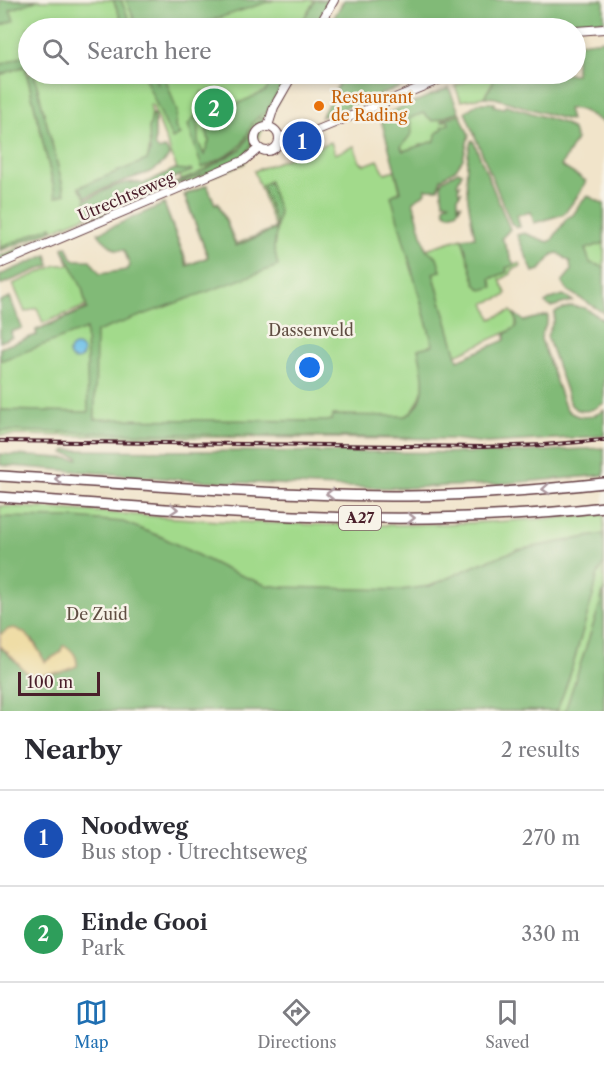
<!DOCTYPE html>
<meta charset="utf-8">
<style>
:root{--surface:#fff;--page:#f2f2f3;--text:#2b2b33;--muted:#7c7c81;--line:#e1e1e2;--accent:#1f6fb2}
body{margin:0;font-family:"Libre Caslon Text",serif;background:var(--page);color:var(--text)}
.scale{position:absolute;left:18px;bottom:15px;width:82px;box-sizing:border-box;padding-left:6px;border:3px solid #4a1f2b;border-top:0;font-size:16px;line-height:21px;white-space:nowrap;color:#4a1f2b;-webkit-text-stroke:4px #f7f3e8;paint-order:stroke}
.you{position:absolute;left:310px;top:368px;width:21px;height:21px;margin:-15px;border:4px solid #fff;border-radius:50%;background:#1a73e8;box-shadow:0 0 0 9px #1a73e833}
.badge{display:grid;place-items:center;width:39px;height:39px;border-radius:50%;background:var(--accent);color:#fff;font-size:20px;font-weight:700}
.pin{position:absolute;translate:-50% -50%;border:3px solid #fff;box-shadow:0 2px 6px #0006}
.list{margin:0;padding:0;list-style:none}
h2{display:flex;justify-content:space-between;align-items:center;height:78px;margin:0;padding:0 24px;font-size:26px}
h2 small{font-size:20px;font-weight:400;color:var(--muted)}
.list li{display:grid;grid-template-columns:39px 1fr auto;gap:18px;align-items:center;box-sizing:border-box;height:96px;padding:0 24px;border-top:2px solid var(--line)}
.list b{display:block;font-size:22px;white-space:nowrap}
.list p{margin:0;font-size:20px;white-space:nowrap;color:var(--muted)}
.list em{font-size:20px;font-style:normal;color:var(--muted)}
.icon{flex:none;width:33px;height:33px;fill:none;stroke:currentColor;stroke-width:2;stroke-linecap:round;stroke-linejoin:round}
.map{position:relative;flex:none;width:604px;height:711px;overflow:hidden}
.search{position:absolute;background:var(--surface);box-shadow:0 3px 9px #0003;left:18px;right:18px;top:18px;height:66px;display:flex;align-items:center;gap:15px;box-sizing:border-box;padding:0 21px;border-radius:33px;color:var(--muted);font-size:22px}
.sheet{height:270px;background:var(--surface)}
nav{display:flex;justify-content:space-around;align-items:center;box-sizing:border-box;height:84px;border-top:2px solid var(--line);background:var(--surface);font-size:16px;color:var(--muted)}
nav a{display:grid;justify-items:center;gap:3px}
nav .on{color:var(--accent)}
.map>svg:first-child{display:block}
.green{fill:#a2da8b;stroke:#767c5b;stroke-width:1.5}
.forest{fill:#81ba77;stroke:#666c51;stroke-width:1.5}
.sand{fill:#eeda9e;stroke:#9c7c64;stroke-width:1.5}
.water{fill:#6cc0e8;stroke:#5b708a;stroke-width:1.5}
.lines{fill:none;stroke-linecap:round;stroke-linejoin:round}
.secondary-casing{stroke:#633d43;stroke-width:10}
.motorway-casing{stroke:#633d43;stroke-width:12}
.secondary{stroke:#fff;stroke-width:8}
.motorway{stroke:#fff;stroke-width:9}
.rail-casing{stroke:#4a1f2b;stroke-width:4}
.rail{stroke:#f7f3e8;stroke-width:1.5;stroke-dasharray:4.5;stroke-linecap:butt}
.oneway{stroke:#ae9aa0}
.food-dot{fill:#e8710a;stroke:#f7f3e8;stroke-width:2}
.labels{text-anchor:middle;stroke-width:5;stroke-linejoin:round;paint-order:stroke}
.shield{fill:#f7f3e8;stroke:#7e5f64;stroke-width:1.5}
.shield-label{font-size:15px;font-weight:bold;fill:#4a1f2b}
.food-label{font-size:16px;fill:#c56008;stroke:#f7f3e8;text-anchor:start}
.street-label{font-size:16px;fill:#4a1f2b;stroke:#f7f3e8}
.park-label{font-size:16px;fill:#604e43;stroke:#f7f3e8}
</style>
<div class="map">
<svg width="604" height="711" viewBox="0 0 604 711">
<rect width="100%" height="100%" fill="#f7f3e8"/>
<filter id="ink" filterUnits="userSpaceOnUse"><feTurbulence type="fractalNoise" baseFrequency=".0167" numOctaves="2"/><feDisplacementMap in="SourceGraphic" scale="12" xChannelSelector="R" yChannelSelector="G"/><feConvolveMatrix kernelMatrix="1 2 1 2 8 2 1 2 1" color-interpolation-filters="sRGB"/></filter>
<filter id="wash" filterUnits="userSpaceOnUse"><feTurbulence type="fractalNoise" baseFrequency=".008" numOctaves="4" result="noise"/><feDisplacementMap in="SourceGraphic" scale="24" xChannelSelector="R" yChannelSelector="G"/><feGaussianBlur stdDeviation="1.35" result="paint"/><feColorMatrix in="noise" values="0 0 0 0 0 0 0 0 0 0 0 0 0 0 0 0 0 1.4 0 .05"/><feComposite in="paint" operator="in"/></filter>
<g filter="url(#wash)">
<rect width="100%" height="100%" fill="#f1e4ca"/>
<path class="green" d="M0 0H333L318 28H28V54L25 55 26 71 56 197 65 194 34 74H293L244 164 184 187 152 104 150 105C153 112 150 152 147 160L79 187 86 197 87 216 53 230 51 227 0 248Z
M485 74H490L493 82 484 97 461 101 455 86Z
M459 112 461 116 458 115 448 120 450 124 440 132 435 141 403 151 401 147 412 127 409 118 423 113 433 121Z
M331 142 335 154 354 146 360 162 365 165 378 160 385 173 395 170 400 191H402L392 196 433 345 418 349 424 374 423 389 419 400 411 413 406 439 0 435V348L37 335 36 330 87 308 86 306 43 323 37 308 25 312 13 284 57 265H69L63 248 67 246 91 306 140 286 115 226 164 204 188 265 208 257 184 195 207 185 215 204 218 202 236 244 275 228 254 171Z
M462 238 476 285 507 272 506 268 520 263 521 266 512 270 511 274 500 280 506 293 505 296 485 303 491 319 511 311 516 318V328L456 355 433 272 441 271 426 249Z
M604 243V267L590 263 585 248Z
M0 506C80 509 160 518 241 522 362 528 483 525 604 514V711H0Z"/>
<path class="forest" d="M0 0H38L10 10 14 20 0 26Z
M113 0H121L133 28H125Z
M126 0H274L188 28H138Z
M315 0H331L315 28H298Z
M344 0H604V21L560 26 553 28H328Z
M604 40V123C593 117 580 106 568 109L571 120 564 119 495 98 484 97 493 83 490 74H576V42L579 43Z
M28 54V74H34L65 194 56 197 25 66 0 75V65Z
M143 74H153L158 85 155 74H164L177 111 175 127 180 135 172 139Z
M274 74H288L266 113C250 117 250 135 240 146 231 156 213 162 202 168L188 125 198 113V141L204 155 209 141 200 97 202 92 212 115 266 91Z
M344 74H435L321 117Z
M449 88 459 112 433 121 423 113 410 118 412 133 401 147 403 151 435 141 436 134 443 128 442 126 449 124 448 120 442 122V120L458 115 461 116 469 135 463 159 456 169 441 179 438 189H425L426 193 413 201 426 249 437 257 441 271 433 273 458 360 505 340V334L516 327 517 323 515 314 524 321 548 315C549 325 541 330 541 339L565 407C574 420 592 419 604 410V436L487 443 453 439 0 431V410L88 412 86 329 0 361V348L37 335 36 331 87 309 82 288 63 248 67 246C74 265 73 259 90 260L100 274 126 270 130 266 124 250H116C109 244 102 241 98 233L164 204 187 266 208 257 185 195 207 185 215 204 218 203 236 246 276 229 275 221 262 186 269 181 279 211 274 248 278 266 96 332 95 419 326 421 332 420 333 415 406 416C431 401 423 372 418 349L433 345 391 196 401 191 380 116Z
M478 103H495L494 106 504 108 506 105 563 123 573 130 576 140 561 166 586 181 579 194 564 214 534 223 531 212 517 215 520 227H516L511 223 465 112Z
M153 113 155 116V146L159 150 165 148 170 155C155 174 146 173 126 180 112 185 99 191 86 197L79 187 147 160 150 152 149 128Z
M260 118H264V120L253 132 251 146 247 152 234 163 189 180 0 261V256L197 174 241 149Z
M473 140 510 229 502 238 514 265 506 268 507 272 490 279 493 287 482 290 476 285 462 238 475 237C468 205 462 174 471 141Z
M175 169 186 170 191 169 192 171 155 185 87 216 85 200C102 193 125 177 143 184Z
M458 171 462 173 457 184 459 186 461 183 458 189 459 193 462 191 458 197V206L462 204 456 212 449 214 445 212 444 206 449 203 443 202 441 184 443 180Z
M588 196 604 204V243L585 249 590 263 604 267V313L568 291 562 282 571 271 570 262 558 253 553 254 540 270 533 272 517 235 524 233 548 242 552 240 567 218 573 215 583 200Z
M52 226 53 230 0 251V248Z
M47 255 50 265 0 285V275Z
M563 295 573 301 551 307 545 303 551 299Z
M10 297 22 328 11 332 12 337 0 342V301Z
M571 306 585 308 604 320V403C594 410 581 416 571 405L547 336 554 320 555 312Z
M604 448V475L498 484 403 488 337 487 186 480 0 465V454L78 459V457L64 453 66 450 500 453Z
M0 517 75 518 123 522 162 537 225 569 266 585 282 587 400 590 430 586 481 563 517 550 604 534V563L597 576 594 592 569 678 557 711H0V647L31 676 61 672 77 666C77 655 73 651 63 646L60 653 45 662 33 640 4 634 0 635Z
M604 588V711H565L600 604Z"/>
<path class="sand" d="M14 628C31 634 36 646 45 662L60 653 63 646H66C74 652 77 656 77 666L61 672 31 676C19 667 12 655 0 646V635L9 629Z"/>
<path class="water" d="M69 353a7 7 0 1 1 14 0a7 7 0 1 1-14 0Z"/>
</g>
<g filter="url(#ink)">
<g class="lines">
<defs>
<path id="secondary" d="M318 28 334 0
M576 31 604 29
M268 126 274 107 293 74
M255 139a12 12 0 1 1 24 0a12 12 0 1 1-24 0Z
M279 137 303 136 453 74
M0 264 245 160 259 148"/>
<path id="motorway" d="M0 476C136 484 272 496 409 496 474 495 539 490 604 483
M0 497C201 511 403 531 604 507"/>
</defs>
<use href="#secondary" class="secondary-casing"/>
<use href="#motorway" class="motorway-casing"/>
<use href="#secondary" class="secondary"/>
<use href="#motorway" class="motorway"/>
<defs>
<path id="rail" d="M0 441 482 447 543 445 604 440"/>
</defs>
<use href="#rail" class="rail-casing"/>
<use href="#rail" class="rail"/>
</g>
<defs><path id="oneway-chevron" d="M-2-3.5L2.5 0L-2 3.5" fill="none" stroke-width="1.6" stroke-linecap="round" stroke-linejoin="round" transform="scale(1.5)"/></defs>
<g class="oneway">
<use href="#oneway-chevron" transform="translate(59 479) rotate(-177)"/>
<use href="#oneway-chevron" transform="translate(546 489) rotate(175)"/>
<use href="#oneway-chevron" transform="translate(330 494) rotate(-179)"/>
<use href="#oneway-chevron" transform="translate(174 509) rotate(4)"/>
<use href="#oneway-chevron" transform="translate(411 518) rotate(-1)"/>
</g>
</g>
<circle class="food-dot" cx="319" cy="106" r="6"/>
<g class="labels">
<rect class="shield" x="339" y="506" width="42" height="24" rx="4.5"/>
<g class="shield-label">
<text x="360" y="523">A27</text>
</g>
<g class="food-label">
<text x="331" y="103">Restaurant<tspan x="331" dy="18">de Rading</tspan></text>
</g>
<g class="street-label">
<text transform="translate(126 196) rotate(-23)" y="6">Utrechtseweg</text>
</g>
<g class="park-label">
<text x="311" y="336">Dassenveld</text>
<text x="97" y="620">De Zuid</text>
</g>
</g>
</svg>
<div class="scale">100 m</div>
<div class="you"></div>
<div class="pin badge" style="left:302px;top:141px;background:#1a4fb4">1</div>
<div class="pin badge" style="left:214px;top:108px;background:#2e9e5b">2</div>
<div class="search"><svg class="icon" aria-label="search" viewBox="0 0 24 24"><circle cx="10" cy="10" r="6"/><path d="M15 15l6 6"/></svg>Search here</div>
</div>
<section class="sheet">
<h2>Nearby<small>2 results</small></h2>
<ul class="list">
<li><span class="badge" style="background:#1a4fb4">1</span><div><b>Noodweg</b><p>Bus stop · Utrechtseweg</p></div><em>270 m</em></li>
<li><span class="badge" style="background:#2e9e5b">2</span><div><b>Einde Gooi</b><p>Park</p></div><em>330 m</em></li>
</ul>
</section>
<nav>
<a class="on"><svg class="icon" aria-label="map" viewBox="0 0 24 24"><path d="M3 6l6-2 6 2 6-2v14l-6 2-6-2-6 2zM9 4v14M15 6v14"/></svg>Map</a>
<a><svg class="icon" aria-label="directions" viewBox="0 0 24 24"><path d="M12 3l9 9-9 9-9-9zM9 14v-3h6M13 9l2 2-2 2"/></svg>Directions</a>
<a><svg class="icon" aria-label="saved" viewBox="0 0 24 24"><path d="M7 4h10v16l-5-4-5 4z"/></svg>Saved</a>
</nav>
